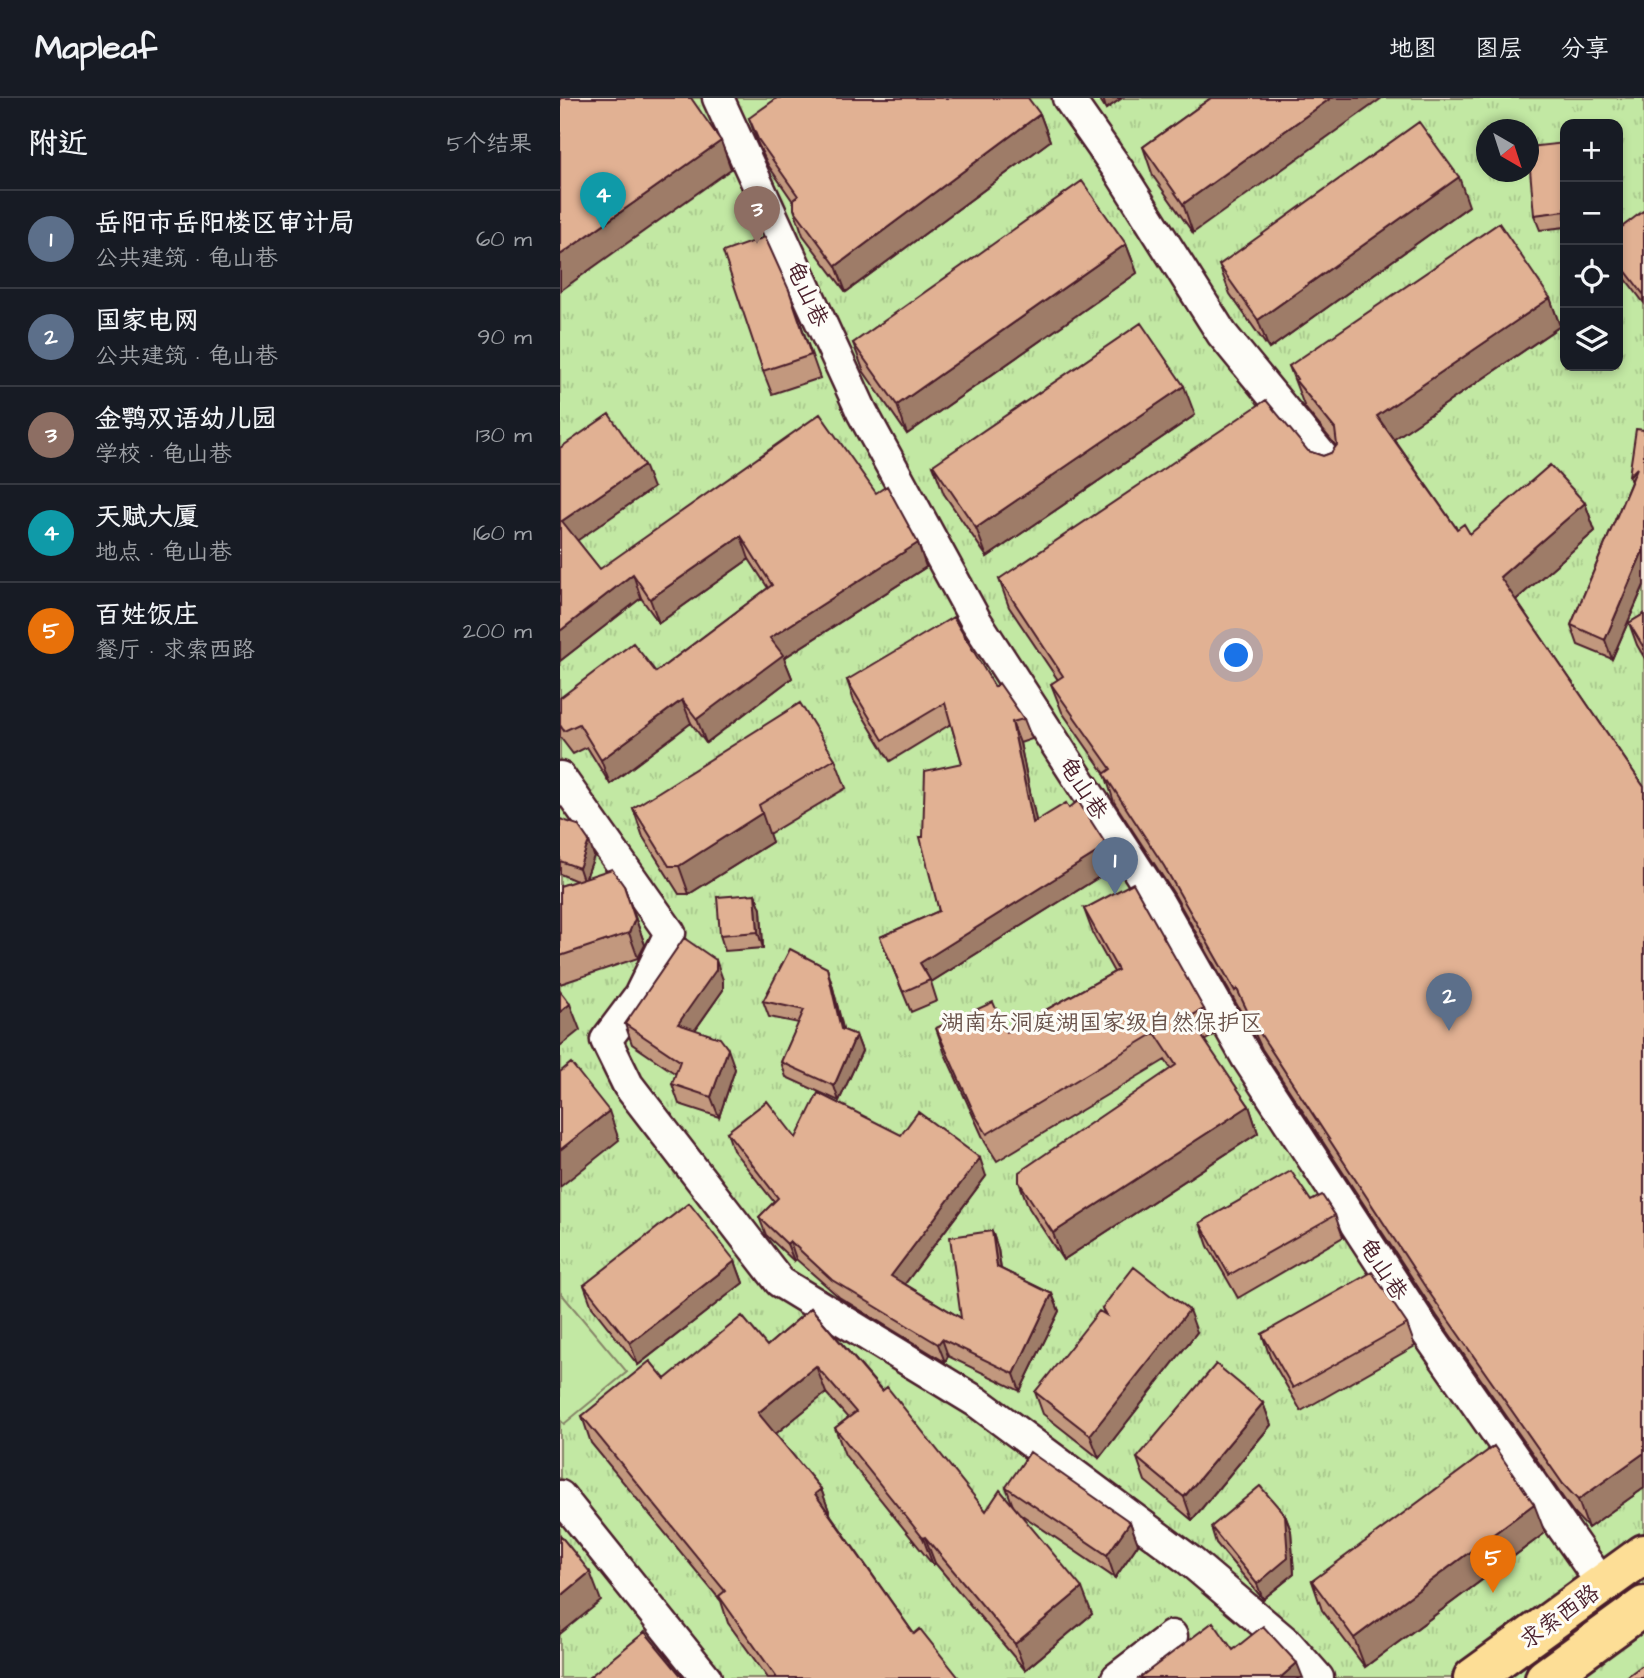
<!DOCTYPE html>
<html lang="zh">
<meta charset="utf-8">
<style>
:root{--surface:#171b24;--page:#20242c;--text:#f1f3f6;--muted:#9ea1a6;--line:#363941;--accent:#0b8043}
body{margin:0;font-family:"Architects Daughter","LXGW WenKai TC",sans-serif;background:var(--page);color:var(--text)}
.controls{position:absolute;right:21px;top:21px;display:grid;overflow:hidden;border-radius:14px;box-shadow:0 4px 10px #0003}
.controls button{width:63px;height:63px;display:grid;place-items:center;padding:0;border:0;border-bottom:2px solid var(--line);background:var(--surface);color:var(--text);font:35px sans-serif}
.compass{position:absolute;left:916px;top:21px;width:63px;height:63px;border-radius:50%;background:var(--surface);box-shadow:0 4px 10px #0003;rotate:141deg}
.you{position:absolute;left:677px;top:558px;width:24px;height:24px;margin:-18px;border:5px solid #fff;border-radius:50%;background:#1a73e8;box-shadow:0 0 0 10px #1a73e833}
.badge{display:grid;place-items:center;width:46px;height:46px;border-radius:50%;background:var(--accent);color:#fff;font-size:23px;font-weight:700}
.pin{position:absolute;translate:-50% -58px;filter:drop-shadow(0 2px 4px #0008)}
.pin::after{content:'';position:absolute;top:37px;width:24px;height:21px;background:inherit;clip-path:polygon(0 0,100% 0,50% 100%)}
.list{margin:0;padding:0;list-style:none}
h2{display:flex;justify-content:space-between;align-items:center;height:91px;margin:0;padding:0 28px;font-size:30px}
h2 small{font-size:23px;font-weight:400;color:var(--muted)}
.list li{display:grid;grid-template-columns:46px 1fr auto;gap:21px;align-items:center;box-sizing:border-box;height:98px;padding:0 28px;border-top:2px solid var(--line)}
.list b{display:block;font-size:26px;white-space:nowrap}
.list p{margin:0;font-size:23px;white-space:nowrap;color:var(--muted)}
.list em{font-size:23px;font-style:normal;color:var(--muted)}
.icon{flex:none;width:38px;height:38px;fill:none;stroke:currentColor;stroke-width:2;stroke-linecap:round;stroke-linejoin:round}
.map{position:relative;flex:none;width:1084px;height:1580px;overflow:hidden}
header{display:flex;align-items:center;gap:42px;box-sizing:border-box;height:98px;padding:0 35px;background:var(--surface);border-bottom:2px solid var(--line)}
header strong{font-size:33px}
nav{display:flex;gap:38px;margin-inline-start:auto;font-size:24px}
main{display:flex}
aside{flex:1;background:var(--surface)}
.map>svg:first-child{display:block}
.grass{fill:url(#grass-tufts);stroke:#868467;stroke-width:2;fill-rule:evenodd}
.garden{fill:#c2e8a3;stroke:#868467;stroke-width:2}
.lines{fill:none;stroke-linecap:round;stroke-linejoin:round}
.street-casing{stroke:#4a1f2b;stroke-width:35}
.primary-casing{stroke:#4a1f2b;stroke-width:44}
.street{stroke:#fdfcf7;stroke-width:30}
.primary{stroke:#fdde96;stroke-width:38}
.wall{fill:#c2987e;stroke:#4a1f2b;stroke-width:2}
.shaded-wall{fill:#9e7c67;stroke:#4a1f2b;stroke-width:2}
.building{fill:#e1b193;stroke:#4a1f2b;stroke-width:2}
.labels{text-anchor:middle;stroke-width:6;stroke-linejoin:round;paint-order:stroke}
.street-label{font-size:23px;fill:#4a1f2b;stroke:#fdfcf7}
.park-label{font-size:23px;fill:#685149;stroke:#fdfcf7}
</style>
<header>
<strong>Mapleaf</strong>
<nav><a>地图</a><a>图层</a><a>分享</a></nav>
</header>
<main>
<aside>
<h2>附近<small>5个结果</small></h2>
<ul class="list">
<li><span class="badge" style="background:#5c6f8a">1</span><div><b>岳阳市岳阳楼区审计局</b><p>公共建筑 · 龟山巷</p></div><em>60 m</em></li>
<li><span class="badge" style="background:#5c6f8a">2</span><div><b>国家电网</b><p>公共建筑 · 龟山巷</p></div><em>90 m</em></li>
<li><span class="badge" style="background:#8d6e63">3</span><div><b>金鹗双语幼儿园</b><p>学校 · 龟山巷</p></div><em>130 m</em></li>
<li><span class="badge" style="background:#0f9aa8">4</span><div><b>天赋大厦</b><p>地点 · 龟山巷</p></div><em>160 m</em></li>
<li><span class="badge" style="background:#e8710a">5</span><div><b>百姓饭庄</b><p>餐厅 · 求索西路</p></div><em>200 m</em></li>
</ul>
</aside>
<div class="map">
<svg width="1084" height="1580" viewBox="0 0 1084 1580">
<defs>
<pattern id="grass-tufts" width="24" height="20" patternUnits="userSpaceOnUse" patternTransform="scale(1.75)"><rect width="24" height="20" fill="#c2e8a3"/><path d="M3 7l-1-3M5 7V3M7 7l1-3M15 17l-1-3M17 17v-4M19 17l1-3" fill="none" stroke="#a8c78c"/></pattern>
</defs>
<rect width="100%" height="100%" fill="#f5e6d9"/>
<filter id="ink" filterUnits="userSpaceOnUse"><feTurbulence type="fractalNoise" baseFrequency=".0143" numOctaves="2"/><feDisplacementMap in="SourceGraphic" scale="14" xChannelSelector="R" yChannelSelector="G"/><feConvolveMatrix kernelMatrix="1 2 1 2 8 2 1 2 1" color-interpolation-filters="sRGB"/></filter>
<g filter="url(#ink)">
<path class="grass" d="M0 0H1084V1580H0ZM1005 26H1058V268H1005ZM926 32H968V74H926Z"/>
<path class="garden" d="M0 1194 67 1274 4 1326 0 1322Z"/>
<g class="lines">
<defs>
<path id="street" d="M158 0 302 314 416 523 599 805 687 960 862 1228 1042 1486
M508 0 559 73 662 236 771 369
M0 679 110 835 79 898 46 942 68 987 220 1184 417 1304 629 1462 728 1546 758 1580
M0 1398 146 1580
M557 1580 612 1538"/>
<path id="primary" d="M913 1580 1084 1456
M985 1580 1084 1508"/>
</defs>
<use href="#street" class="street-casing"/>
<use href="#primary" class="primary-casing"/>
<use href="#street" class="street"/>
<use href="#primary" class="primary"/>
</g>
<path class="wall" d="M539 0H562L546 11Z
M651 0 633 135 593 78 583 49Z
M480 16 490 43 286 194 243 137 234 111V105L208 67 198 46 189 20Z
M1005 45V129L980 132 974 117Z
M909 108 709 251 670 196 659 167Z
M1084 114V205L1058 171V132Z
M566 146 577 175 347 336 304 274 293 245Z
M229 192 260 280 212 296 203 273Z
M990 200 1000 228 834 341 897 431 910 436 1025 405 1035 433 956 502 1084 689V1390L1028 1430 1013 1414 877 1218 702 951 687 919 685 921 614 796 554 704 545 676 502 614 491 586 498 582 449 509 439 481 748 353 763 358 771 355 776 348 745 310 729 268Z
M635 317 427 459 384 396 373 367Z
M1084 332V487L1052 561 1018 547 1011 527 1071 384 1069 378Z
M0 350 93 390 17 442 40 471 316 395 358 445 366 469 224 560 232 580 146 645 131 625 50 686 27 649 13 656 0 639V600L96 574 208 490 189 461 99 525 81 500 0 563Z
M1084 516V559L1077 547 1069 525Z
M287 582 435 589 464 621 472 641 460 645 476 724 555 769 371 884 377 903 351 914 320 839 379 813 363 739 402 665 391 626 330 663 294 603Z
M275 661 286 690 209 736 212 744 129 796H119L83 739 73 710Z
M0 721 34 758 26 780 64 788 85 847 78 860 0 886V788L17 783 0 776Z
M195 796 201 811 203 850 165 853 160 837Z
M524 811 644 911 654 937 644 943 689 1008 698 1035 503 1162 469 1110 459 1084 611 971 605 962 437 1063 425 1044 385 956 376 930 446 934 554 874 534 838Z
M163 882V892L135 932 175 971 159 1019 119 1006 112 986 116 976 72 946 65 926Z
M272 886 283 932 296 937 302 953 279 1003 226 979 221 964 239 925 209 919 203 903Z
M167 1034 236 1040 341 1037 426 1078 345 1186 401 1220 432 1133 438 1151 441 1171 492 1196 499 1213 460 1293 388 1258 385 1264 279 1199 236 1161 234 1163 206 1137 199 1119 214 1104 173 1052Z
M751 1103 775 1117 783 1139 678 1200 648 1148 640 1125Z
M175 1163 183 1185 78 1267 32 1209 24 1187Z
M251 1210 426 1413 453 1408 446 1389 570 1424 578 1446 555 1480 459 1415 532 1516 465 1572 375 1465 373 1467 285 1357 275 1330 288 1320 266 1295 215 1336 261 1391 270 1416 354 1536 399 1580H208L168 1525 161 1503 31 1345 22 1318 105 1281 207 1248Z
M542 1210 637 1234 539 1360 483 1316 475 1294 544 1216Z
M847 1226 855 1248 741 1313 710 1259 702 1236Z
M703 1305 711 1327 632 1422 585 1383 577 1360Z
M725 1417 731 1433 734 1476 703 1501 656 1445 651 1429Z
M985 1435 805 1569 762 1512 752 1483Z"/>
<path class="shaded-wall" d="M543 0H562L546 11Z
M771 0H822L633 135 623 106Z
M480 16 490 43 286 194 276 168Z
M161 43 171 71 0 193V157Z
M899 79 909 108 709 251 698 222Z
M566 146 577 175 347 336 337 307Z
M990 200 1000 228 827 346 817 318Z
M624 288 635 317 427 459 416 430Z
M84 367 93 390 11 447 2 423Z
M1077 370 1076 397 1069 378Z
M1025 405 1035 433 950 507 940 479Z
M181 438 189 461 99 525 90 501Z
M358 445 366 469 224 560 232 580 146 645 137 621 210 540Z
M1084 450V487L1052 561 1045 542Z
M73 476 81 500 0 563V533Z
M122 602 131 625 50 686 41 662Z
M452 624 460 645 481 746 473 725Z
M202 715 212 744 129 796 119 768Z
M29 743 34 758 24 785 19 770Z
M547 748 555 769 371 884 360 865Z
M64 788 85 847 78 860 69 835Z
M195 796 201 811 203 850 198 834Z
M156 862 163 882V892L125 946 118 926Z
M267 870 272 886 287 946 281 931Z
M10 906 20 932 0 948V914Z
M296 937 302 953 279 1003 274 988Z
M168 951 175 971 159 1019 151 999Z
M689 1008 698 1035 503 1162 493 1135Z
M49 1013 59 1042 0 1089V1052Z
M420 1060 426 1078 338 1195 331 1178Z
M432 1133 438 1151 443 1187 437 1169Z
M230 1143 236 1161 234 1163 227 1146Z
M175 1163 183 1185 78 1267 70 1245Z
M492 1196 499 1213 460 1293 454 1276Z
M629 1212 637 1234 539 1360 530 1337Z
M382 1241 388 1258 385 1264 378 1246Z
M256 1268 266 1295 208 1342 198 1315Z
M703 1305 711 1327 632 1422 624 1399Z
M1084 1355V1390L1028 1430 1018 1402Z
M261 1391 271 1418 255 1396Z
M974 1406 985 1435 805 1569 794 1540Z
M725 1417 731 1433 734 1476 703 1501 697 1486Z
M570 1424 578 1446 555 1480 547 1457Z
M365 1439 375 1465 373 1467 363 1440Z
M30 1474 41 1503 0 1536V1499Z
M522 1490 532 1516 465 1572 455 1546Z
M737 1565 743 1580H720Z"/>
<path class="building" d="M0 0H131L161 43 0 157Z
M217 0H468L480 16 276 168 234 111V101L238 98 198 41 189 20Z
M651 0H771L623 106 583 49Z
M859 24 899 79 698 222 659 167Z
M1005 45V113L974 117 969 60V49Z
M522 83 566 146 337 307 293 245Z
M1083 113 1084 114V197L1058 163V132Z
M939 125 990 200 817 318 897 431 904 426 910 436 990 367 1025 405 940 479 1084 689V1355L1018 1402 1003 1386 866 1190 692 923 677 891 675 893 604 768 544 676 551 671 491 586 503 578 439 481 706 302 748 353 763 358 771 355 777 347 775 331 735 282 737 281 729 268Z
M205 139 229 192 251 257 203 273 163 154Z
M581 225 624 288 416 430 373 367Z
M49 316 84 367 2 423 40 471 260 316 316 395 327 388 358 445 210 540 223 557 137 621 122 602 41 662 19 626 4 633 0 627V600L73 545 96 574 212 487 181 438 90 501 73 476 0 533V350Z
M1076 331 1084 332V450L1045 542 1011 527 1077 370 1069 378Z
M1084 516V550L1069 525Z
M393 519 435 589 439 585 464 621 452 624 473 725 506 705 509 710 518 703 547 748 360 865 370 882 343 894 320 839 379 813 360 739H363L365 673 402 665 385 605 323 642 287 582Z
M240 605 275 661 199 707 202 715 119 768H109L73 710Z
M0 721 18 727 29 743 19 770 0 763Z
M52 771 64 788 75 821 69 835 0 858V788Z
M573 785 644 911 629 919 689 1008 493 1135 459 1084V1074L616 967 595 935 427 1036 415 1017 376 930 433 904 446 934 558 872 524 811Z
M195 796 198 834 160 837 157 799Z
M124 840 156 862V872L118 926 160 940 168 951 151 999 112 986 120 963 65 926Z
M230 851 267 870 281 931 296 937 274 988 221 964 244 912 203 903Z
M0 893 10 906 0 914Z
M11 965 49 1013 0 1052V974Z
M258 995 341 1037 358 1014 420 1060 331 1178 401 1220 390 1139 432 1133 437 1169 492 1196 454 1276 382 1241 378 1246 272 1182 230 1143 227 1146 199 1119 218 1100 167 1034 207 1003 236 1040Z
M731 1073 751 1103 762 1097 775 1117 669 1177 640 1125Z
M129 1105 175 1163 70 1245 24 1187Z
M574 1169 629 1212 530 1337 475 1294 539 1213 546 1217 542 1210Z
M812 1174 847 1226 733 1290 702 1236Z
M251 1210 322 1293 327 1289 426 1413 440 1392 522 1490 455 1546 365 1439 363 1440 275 1330 296 1314 256 1268 198 1315 261 1391 255 1396 354 1536 360 1531 399 1580H217L159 1498 165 1493 22 1318 90 1263 105 1281 182 1218 207 1248Z
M656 1266 703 1305 624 1399 577 1360Z
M934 1348 974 1406 794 1540 752 1483Z
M470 1354 570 1424 547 1457 446 1389Z
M700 1388 725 1417 728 1460 697 1486 651 1429Z
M0 1437 30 1474 0 1499Z
M653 1524 673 1552 703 1528 737 1565 720 1580H579Z
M85 1534 123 1580H28Z
M1084 1566V1580H1065Z"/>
</g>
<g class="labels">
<g class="street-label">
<text transform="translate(248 196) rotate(65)" y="8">龟山巷</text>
<text transform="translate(524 690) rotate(57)" y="8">龟山巷</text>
<text transform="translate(824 1171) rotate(57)" y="8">龟山巷</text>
<text transform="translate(999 1518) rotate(-36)" y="8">求索西路</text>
</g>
<g class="park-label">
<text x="542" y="932">湖南东洞庭湖国家级自然保护区</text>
</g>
</g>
</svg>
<div class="controls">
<button>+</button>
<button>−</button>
<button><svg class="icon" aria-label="locate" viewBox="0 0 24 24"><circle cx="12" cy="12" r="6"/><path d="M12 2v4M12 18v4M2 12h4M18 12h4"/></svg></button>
<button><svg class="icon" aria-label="layers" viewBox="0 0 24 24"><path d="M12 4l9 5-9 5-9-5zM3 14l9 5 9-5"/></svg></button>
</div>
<svg class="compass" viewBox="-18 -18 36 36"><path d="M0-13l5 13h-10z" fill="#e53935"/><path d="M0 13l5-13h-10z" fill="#9ea1a6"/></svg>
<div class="you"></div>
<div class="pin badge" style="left:555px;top:797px;background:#5c6f8a">1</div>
<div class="pin badge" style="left:889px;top:933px;background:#5c6f8a">2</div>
<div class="pin badge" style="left:197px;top:146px;background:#8d6e63">3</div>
<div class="pin badge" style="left:43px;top:132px;background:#0f9aa8">4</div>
<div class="pin badge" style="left:933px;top:1495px;background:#e8710a">5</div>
</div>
</main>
